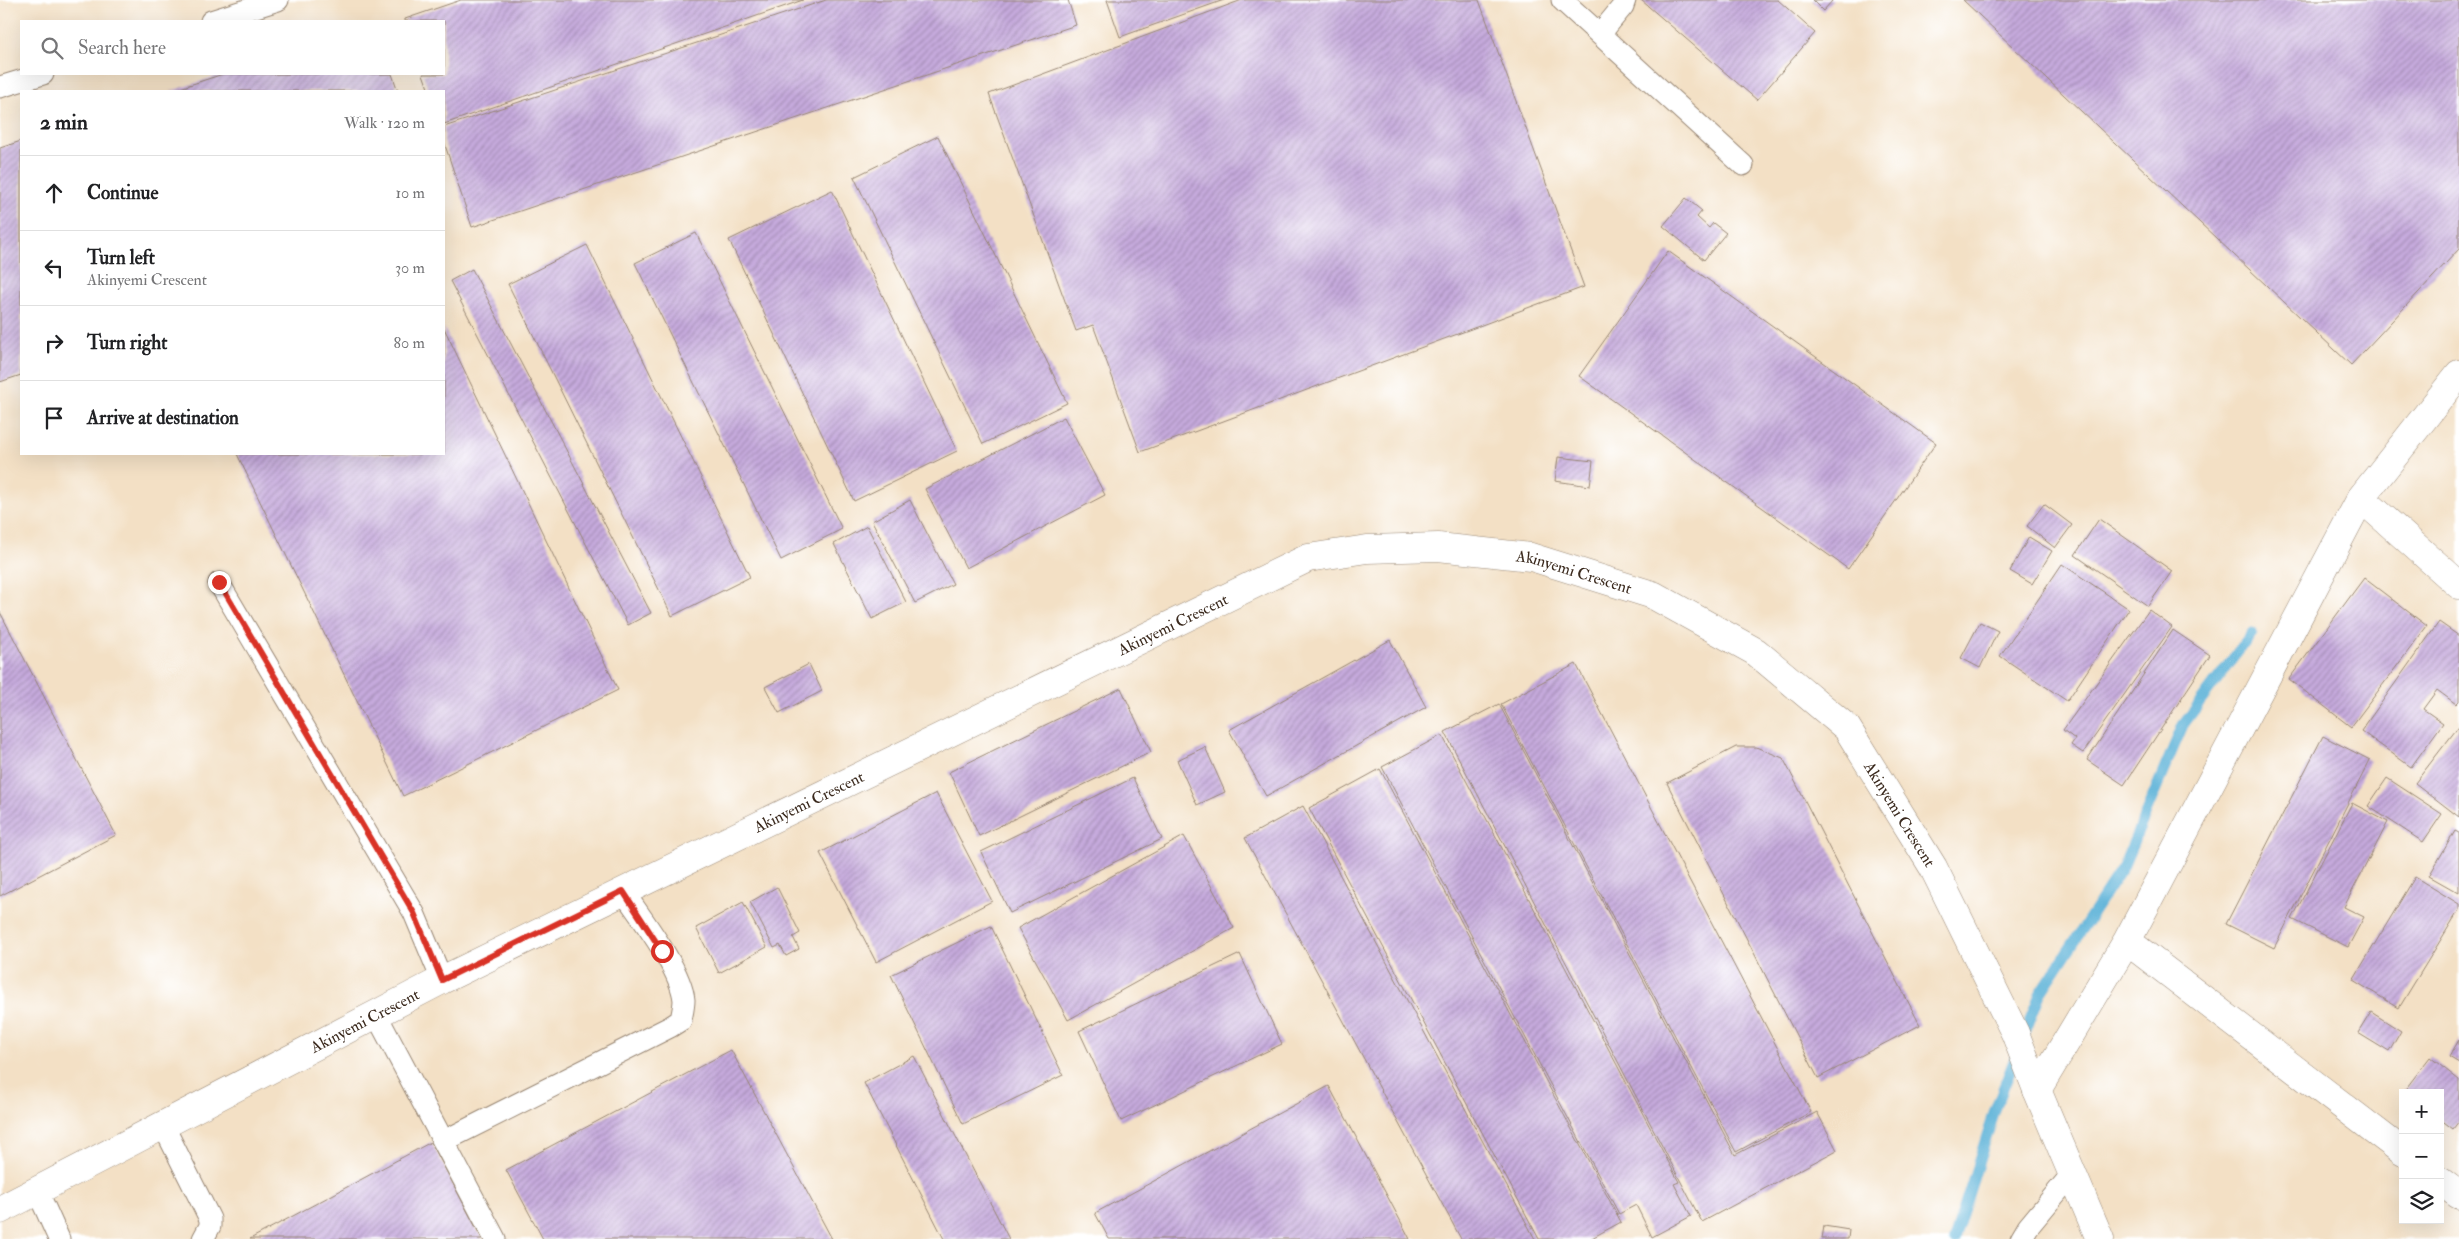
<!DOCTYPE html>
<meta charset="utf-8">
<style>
:root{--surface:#fff;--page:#f6f6f6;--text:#202124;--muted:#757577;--line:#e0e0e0}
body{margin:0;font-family:"IM FELL Double Pica",serif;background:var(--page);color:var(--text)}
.controls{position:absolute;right:15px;bottom:15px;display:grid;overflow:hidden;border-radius:0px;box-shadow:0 5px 20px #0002}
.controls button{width:45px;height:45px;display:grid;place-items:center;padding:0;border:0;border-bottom:1px solid var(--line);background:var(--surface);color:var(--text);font:25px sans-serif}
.stop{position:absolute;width:15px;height:15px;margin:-11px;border:4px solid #d93025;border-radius:50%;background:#fff}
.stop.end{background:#d93025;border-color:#fff;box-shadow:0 1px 5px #0008}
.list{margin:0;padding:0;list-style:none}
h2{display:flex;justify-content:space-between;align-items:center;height:65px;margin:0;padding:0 20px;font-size:21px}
h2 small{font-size:16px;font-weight:400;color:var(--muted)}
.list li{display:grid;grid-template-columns:32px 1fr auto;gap:15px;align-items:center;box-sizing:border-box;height:75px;padding:0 20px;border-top:1px solid var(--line)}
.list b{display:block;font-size:19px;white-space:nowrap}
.list p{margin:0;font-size:16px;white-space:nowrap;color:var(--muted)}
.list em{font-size:16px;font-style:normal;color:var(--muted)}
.icon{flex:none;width:28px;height:28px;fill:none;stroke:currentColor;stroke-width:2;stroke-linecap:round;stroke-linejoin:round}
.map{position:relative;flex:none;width:2459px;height:1239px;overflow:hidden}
.search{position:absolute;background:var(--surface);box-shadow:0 5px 20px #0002;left:20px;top:20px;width:425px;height:55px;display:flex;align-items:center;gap:12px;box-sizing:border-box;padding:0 18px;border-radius:0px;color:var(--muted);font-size:19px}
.panel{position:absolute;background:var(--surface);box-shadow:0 5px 20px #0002;left:20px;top:90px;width:425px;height:365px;border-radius:0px}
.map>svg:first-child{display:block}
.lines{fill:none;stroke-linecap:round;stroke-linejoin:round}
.stream{stroke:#5ab1d7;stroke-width:11}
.building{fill:url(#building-hatch)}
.service-casing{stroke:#978572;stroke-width:23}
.minor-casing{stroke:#978572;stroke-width:29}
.tertiary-casing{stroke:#978572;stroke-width:29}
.service{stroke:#fff;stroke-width:21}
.minor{stroke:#fff;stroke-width:28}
.tertiary{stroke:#fff;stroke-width:28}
.route{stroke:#d93025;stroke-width:6}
.labels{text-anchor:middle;stroke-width:4;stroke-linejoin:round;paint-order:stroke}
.street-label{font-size:16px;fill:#3b2a1e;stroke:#fff}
</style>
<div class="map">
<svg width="2459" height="1239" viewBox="0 0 2459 1239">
<defs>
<pattern id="building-hatch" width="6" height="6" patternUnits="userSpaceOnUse" patternTransform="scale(1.25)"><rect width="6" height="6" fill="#c6aadd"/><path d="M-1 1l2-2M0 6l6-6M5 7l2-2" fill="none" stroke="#a28bb3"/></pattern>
</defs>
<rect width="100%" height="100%" fill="#fff"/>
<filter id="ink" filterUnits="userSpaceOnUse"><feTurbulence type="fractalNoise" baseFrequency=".02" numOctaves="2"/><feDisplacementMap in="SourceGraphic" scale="10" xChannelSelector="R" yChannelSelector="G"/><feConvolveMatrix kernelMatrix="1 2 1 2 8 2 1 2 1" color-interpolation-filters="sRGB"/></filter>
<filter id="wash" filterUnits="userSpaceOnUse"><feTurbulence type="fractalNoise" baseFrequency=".0096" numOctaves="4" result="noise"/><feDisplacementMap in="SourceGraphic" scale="20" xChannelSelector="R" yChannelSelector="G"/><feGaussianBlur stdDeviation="1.12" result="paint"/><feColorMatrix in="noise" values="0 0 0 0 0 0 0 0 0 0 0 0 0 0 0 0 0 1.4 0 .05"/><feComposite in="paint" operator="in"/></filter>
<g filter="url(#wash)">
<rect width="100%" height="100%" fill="#f3e0c5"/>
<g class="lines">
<path class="stream" d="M1954 1239 1996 1107 2040 994 2123 867 2183 725 2252 633"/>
</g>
<g id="blocks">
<path class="building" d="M461 0H803L444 124V91H429L423 74H444V21H405V19Z
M826 0H1068L1076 25 472 227 444 142V127Z
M1107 0H1224L1120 37Z
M1242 0H1479L1584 287 1140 452 1093 325 1076 331 989 94Z
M1641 0H1778L1815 33 1757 100Z
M1812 0H1833L1823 11Z
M1963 0H2459V249L2351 365Z
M223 74H392L398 91H171Z
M938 136 1067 403 983 444 854 177Z
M21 141V375L0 382V148Z
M832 190 957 451 854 501 729 240Z
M1686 198 1702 211 1697 217 1709 228 1713 223 1726 233 1704 260 1663 226Z
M696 233 842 529 781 560 635 263Z
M587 245 750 577 672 616 508 284Z
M1668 251 1936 443 1848 569 1579 376Z
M472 269 651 613 628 625 450 281Z
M444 328 618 690 403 796 237 454H444Z
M1064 417 1105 495 966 568 925 489Z
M1558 457 1593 461 1590 486 1555 481Z
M910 500 953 584 915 603 872 521Z
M2044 504 2072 525 2055 548 2027 526Z
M2099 519 2172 571 2148 606 2075 555Z
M867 526 906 602 872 619 834 544Z
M2029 537 2052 551 2032 584 2010 571Z
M2062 564 2129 609 2067 701 2000 656Z
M2364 578 2427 626 2351 727 2289 679Z
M2149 610 2172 627 2083 753 2071 745 2075 739 2063 730Z
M0 612 116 835 0 896Z
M1980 622 1998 631 1980 668 1961 658Z
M2439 622 2459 636V701L2456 704 2437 690 2423 709 2443 723 2411 767 2361 731Z
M2173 630 2210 655 2124 785 2087 760Z
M1390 640 1426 707 1266 796 1229 730Z
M809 664 822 691 779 713 765 687Z
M1576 664 1811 1112 1736 1152 1501 704Z
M1121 688 1151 752 979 836 949 772Z
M1499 704 1735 1155 1817 1112 1837 1150 1702 1222 1445 732Z
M2459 726V817L2415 783Z
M1442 735 1679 1182 1674 1184 1691 1216 1652 1237 1636 1205 1619 1214 1382 767Z
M2323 736 2370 760 2274 948 2226 924Z
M1205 747 1225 792 1197 805 1177 760Z
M1736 747H1756L1783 758 1920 1025 1818 1078 1667 783Z
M1380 769 1621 1222 1590 1239H1539L1309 808Z
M1133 778 1162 839 1010 913 981 852Z
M2387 778 2442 814 2423 842 2368 806Z
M936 793 992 901 876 962 820 853Z
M2352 803 2388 822 2344 907 2364 917 2348 947 2292 919Z
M1303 806 1535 1239H1461L1245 838Z
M2455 831 2459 833V893L2429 876Z
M1184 836 1234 928 1068 1020 1018 928Z
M2415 877 2459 904V910L2399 1008 2353 980Z
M777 887 800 933 793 937 799 949 786 956 780 945 774 948 750 902Z
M743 902 767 947 719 973 696 928Z
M991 926 1063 1075 963 1124 891 975Z
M1240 954 1282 1044 1121 1121 1079 1031Z
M2371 1012 2401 1031 2389 1052 2358 1033Z
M2459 1040V1063L2449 1057Z
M731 1050 832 1239H543L506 1170Z
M914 1056 1009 1239H944L864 1083Z
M2430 1057 2459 1080V1121L2453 1129 2440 1119V1093H2407L2404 1091Z
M1329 1086 1410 1239H1109L1095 1213Z
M431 1142 482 1239H250Z
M1824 1226 1849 1230 1848 1239H1822Z"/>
</g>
</g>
<g filter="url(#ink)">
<use href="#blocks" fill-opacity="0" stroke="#978572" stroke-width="1"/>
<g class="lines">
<defs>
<path id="service" d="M1562 0 1743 165
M211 21 278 0
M1600 34 1623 6 1625 0
M0 87 43 74
M219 583 414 913 442 980
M376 1014 495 1239
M163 1125 210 1219V1226L203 1239
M444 1141 670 1027 681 1020C682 1014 684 1007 684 1000 681 969 641 918 623 891
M37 1190 59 1239
M2021 1239 2028 1227 2072 1174"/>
<path id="minor" d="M2361 498 2459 585
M2127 941 2403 1152
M2037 1090 2127 941 2361 498 2459 374
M2440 1181 2459 1195"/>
<g id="tertiary">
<path id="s1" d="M0 1210 442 980 1308 558 1367 549 1438 547 1531 557 1653 595 1756 652 1847 728 1933 867 2015 1033 2037 1090 2100 1239"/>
</g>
</defs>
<use href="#service" class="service-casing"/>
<use href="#minor" class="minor-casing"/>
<use href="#tertiary" class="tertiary-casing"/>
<use href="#service" class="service"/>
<use href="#minor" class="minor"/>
<use href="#tertiary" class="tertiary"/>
</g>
</g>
<g class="lines" filter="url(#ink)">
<path class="route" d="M219 582 414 913 442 980 623 891 662 951"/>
</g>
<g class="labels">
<g class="street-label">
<text dy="6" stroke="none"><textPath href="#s1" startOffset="1731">Akinyemi Crescent</textPath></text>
<text dy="6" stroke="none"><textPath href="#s1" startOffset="1311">Akinyemi Crescent</textPath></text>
<text dy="6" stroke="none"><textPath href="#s1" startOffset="906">Akinyemi Crescent</textPath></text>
<text dy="6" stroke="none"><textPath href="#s1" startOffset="2151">Akinyemi Crescent</textPath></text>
<text dy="6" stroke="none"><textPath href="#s1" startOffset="411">Akinyemi Crescent</textPath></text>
</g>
</g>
</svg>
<div class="controls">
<button>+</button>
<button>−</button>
<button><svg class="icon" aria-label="layers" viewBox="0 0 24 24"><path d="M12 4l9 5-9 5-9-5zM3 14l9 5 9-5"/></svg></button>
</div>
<div class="stop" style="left:662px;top:951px"></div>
<div class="stop end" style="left:219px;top:582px"></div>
<div class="search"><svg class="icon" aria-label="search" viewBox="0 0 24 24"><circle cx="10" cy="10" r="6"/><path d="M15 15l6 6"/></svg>Search here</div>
<section class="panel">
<h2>2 min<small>Walk · 120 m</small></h2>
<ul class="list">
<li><svg class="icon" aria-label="ahead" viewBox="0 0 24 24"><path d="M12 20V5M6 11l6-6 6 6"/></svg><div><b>Continue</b></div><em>10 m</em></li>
<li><svg class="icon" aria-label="left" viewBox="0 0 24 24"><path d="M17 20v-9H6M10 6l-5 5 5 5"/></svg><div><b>Turn left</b><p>Akinyemi Crescent</p></div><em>30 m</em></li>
<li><svg class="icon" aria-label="right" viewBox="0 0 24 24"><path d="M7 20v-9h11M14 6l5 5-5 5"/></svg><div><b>Turn right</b></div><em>80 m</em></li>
<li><svg class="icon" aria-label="arrive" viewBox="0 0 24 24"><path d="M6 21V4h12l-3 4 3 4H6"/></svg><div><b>Arrive at destination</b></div></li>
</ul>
</section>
</div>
